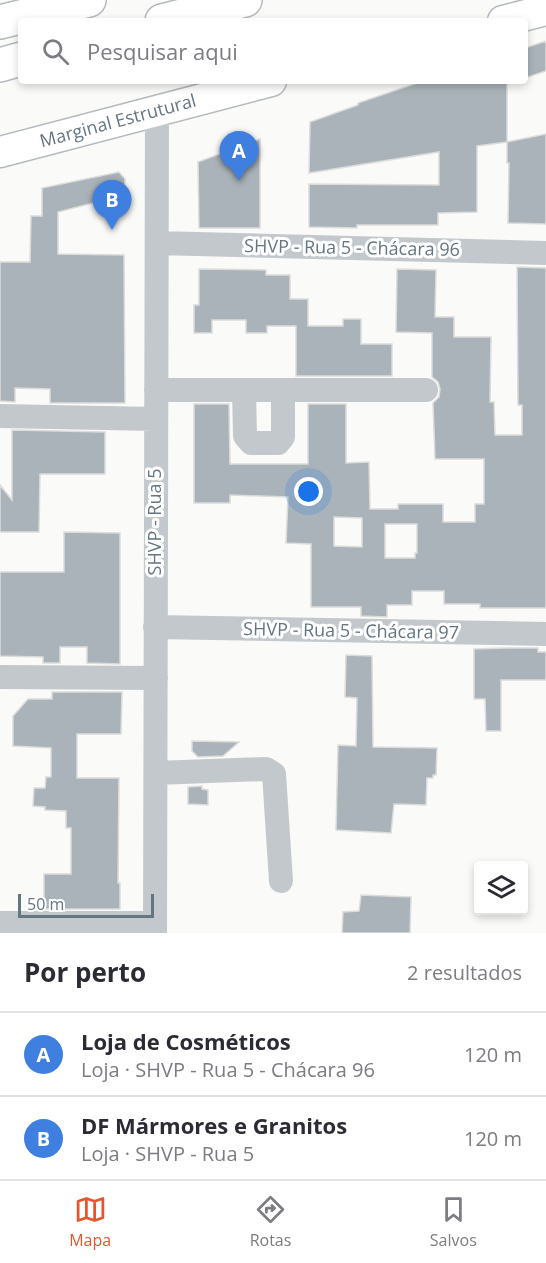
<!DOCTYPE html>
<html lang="pt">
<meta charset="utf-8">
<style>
:root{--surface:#fff;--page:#f7f7f7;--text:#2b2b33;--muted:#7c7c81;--line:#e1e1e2;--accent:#e4572e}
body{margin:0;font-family:"Open Sans",sans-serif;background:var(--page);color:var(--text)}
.controls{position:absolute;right:18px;bottom:18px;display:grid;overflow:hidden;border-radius:6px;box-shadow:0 3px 9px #0003}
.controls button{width:54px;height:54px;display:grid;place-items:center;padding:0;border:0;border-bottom:2px solid var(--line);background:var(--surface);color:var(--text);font:30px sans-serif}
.scale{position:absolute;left:18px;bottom:15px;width:136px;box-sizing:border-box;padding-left:6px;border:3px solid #657683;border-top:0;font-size:16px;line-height:21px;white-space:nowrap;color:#657683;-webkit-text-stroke:4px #fff;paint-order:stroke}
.you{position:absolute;left:309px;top:492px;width:21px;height:21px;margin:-15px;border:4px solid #fff;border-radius:50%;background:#1a73e8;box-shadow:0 0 0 9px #1a73e833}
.badge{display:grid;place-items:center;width:39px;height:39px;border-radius:50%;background:var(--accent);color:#fff;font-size:20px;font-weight:700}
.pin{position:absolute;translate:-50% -50px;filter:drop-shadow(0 2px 3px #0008)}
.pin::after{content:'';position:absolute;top:32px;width:21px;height:18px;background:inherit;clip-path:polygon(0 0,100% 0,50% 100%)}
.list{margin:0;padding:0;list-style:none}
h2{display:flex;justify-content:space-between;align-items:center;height:78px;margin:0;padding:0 24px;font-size:26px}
h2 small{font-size:20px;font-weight:400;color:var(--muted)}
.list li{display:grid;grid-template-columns:39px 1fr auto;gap:18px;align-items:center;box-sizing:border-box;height:84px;padding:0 24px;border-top:2px solid var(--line)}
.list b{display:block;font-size:22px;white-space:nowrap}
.list p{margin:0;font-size:20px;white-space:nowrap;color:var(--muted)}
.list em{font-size:20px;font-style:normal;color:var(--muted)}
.icon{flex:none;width:33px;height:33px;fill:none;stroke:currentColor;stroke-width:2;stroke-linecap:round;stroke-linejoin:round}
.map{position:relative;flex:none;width:546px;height:933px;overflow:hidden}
.search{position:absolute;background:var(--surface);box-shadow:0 3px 9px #0003;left:18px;right:18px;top:18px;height:66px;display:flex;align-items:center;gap:15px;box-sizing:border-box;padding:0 21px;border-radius:6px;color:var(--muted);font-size:22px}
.sheet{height:246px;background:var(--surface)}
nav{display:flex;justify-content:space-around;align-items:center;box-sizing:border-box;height:84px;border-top:2px solid var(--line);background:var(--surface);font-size:16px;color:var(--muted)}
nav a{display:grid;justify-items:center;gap:3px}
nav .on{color:var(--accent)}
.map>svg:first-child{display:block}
.building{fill:#aab3b9;stroke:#dcdcda;stroke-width:1.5;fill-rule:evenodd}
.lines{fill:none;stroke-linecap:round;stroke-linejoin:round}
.major-casing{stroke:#b5babe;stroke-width:33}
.highway-casing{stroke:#b4b9bd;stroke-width:36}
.minor{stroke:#c3c8cc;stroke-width:24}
.major{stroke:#fff;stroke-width:30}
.highway{stroke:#fff;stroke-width:33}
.labels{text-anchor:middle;stroke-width:6;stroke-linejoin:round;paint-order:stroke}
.street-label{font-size:18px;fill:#657683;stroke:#fff}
</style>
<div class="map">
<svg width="546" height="933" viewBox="0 0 546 933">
<rect width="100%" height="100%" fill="#fafaf8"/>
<path class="building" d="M546 41V71L525 78V48Z
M423 81H507V142L477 146V212L438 213V225H357V228L309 227V184L439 185V152L309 173 310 122 358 105V103Z
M546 134V224L508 223 509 163H507V142Z
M260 139V228H199L198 162Z
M119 172 125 179 124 195 58 212V254L124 255 125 403H50V389L15 388V402L0 401V262H30L31 216H42V188Z
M517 267 546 268V608H480V604H444V591H412V605H387V617L361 616V607H311V544L286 543 288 497 230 495V503H194V404H229L230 464H308V404H346V463L369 462 370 509H398V504H443V522H475V504H484V459H435L433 403 439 397 440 389 438 382 432 377V333L396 332 397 269 436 270 435 317H454V337H491L490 402H494L495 435H522V405H518ZM334 517 362 518V547L334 546ZM385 524H417V553H415V558H385Z
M199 269 266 270V275H290V299H308V326H343V319H361V344H392V376H296V326H267V333H246V320H212V333H194V305H199Z
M12 430 105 432V474H40L39 532H0V485L12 500Z
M64 532 120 533V664L87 663V647H60V663H43V657L0 656V572H64Z
M506 648H538V652H546V680H501V731H486L485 699H474V649Z
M346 655 372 656 373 747 437 748 436 775H433V778H427L426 805 394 804 391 833 336 830 338 745 356 746 357 698 345 697Z
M52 692H122L121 734H77V778H119L118 883H120V909H44V874H71V828H66V811L45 810V807L33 806 34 788H45L46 777H51V748L13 746V716L28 699H52Z
M192 741 239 742 223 756 198 757 192 751Z
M202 786V789L208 790V805L188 804V787Z
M361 895 411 897 410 933H342L343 912 359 911Z"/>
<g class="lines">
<defs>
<path id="major" d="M503 21 546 10
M0 152 271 81"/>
<path id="highway" d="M162 21 245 0
M0 22 89 0
M0 65 21 59"/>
</defs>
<use href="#major" class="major-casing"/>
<use href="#highway" class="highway-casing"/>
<path class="minor" d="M157 243 546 253
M156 390H426
M244 390 245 436 251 443H278L283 437V390
M0 416 156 419
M155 627 546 634
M0 677 156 678
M156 773 266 769 274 774 281 881
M0 923H155
M155 933 157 110"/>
<use href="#major" class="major"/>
<use href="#highway" class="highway"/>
</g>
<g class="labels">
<g class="street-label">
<text transform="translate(118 121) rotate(-15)" y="6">Marginal Estrutural</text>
<text transform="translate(352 248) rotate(1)" y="6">SHVP - Rua 5 - Chácara 96</text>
<text transform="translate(155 522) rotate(-90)" y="6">SHVP - Rua 5</text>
<text transform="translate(351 631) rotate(1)" y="6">SHVP - Rua 5 - Chácara 97</text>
</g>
</g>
</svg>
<div class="controls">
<button><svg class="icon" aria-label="layers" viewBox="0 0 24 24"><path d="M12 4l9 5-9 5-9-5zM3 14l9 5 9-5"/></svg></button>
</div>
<div class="scale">50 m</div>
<div class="you"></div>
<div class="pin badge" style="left:239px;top:181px;background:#3f7fe0">A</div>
<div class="pin badge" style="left:112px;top:230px;background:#3f7fe0">B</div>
<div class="search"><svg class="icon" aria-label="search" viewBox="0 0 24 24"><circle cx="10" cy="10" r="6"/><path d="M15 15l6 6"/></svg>Pesquisar aqui</div>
</div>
<section class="sheet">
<h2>Por perto<small>2 resultados</small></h2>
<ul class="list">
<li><span class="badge" style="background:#3f7fe0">A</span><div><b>Loja de Cosméticos</b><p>Loja · SHVP - Rua 5 - Chácara 96</p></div><em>120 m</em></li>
<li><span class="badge" style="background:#3f7fe0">B</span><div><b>DF Mármores e Granitos</b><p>Loja · SHVP - Rua 5</p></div><em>120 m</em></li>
</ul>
</section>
<nav>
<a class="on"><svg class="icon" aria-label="map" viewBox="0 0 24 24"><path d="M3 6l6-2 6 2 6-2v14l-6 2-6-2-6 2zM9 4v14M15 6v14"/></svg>Mapa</a>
<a><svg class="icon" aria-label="directions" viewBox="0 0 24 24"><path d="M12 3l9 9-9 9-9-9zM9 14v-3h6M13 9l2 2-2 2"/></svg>Rotas</a>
<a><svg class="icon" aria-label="saved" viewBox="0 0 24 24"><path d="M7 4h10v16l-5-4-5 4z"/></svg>Salvos</a>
</nav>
